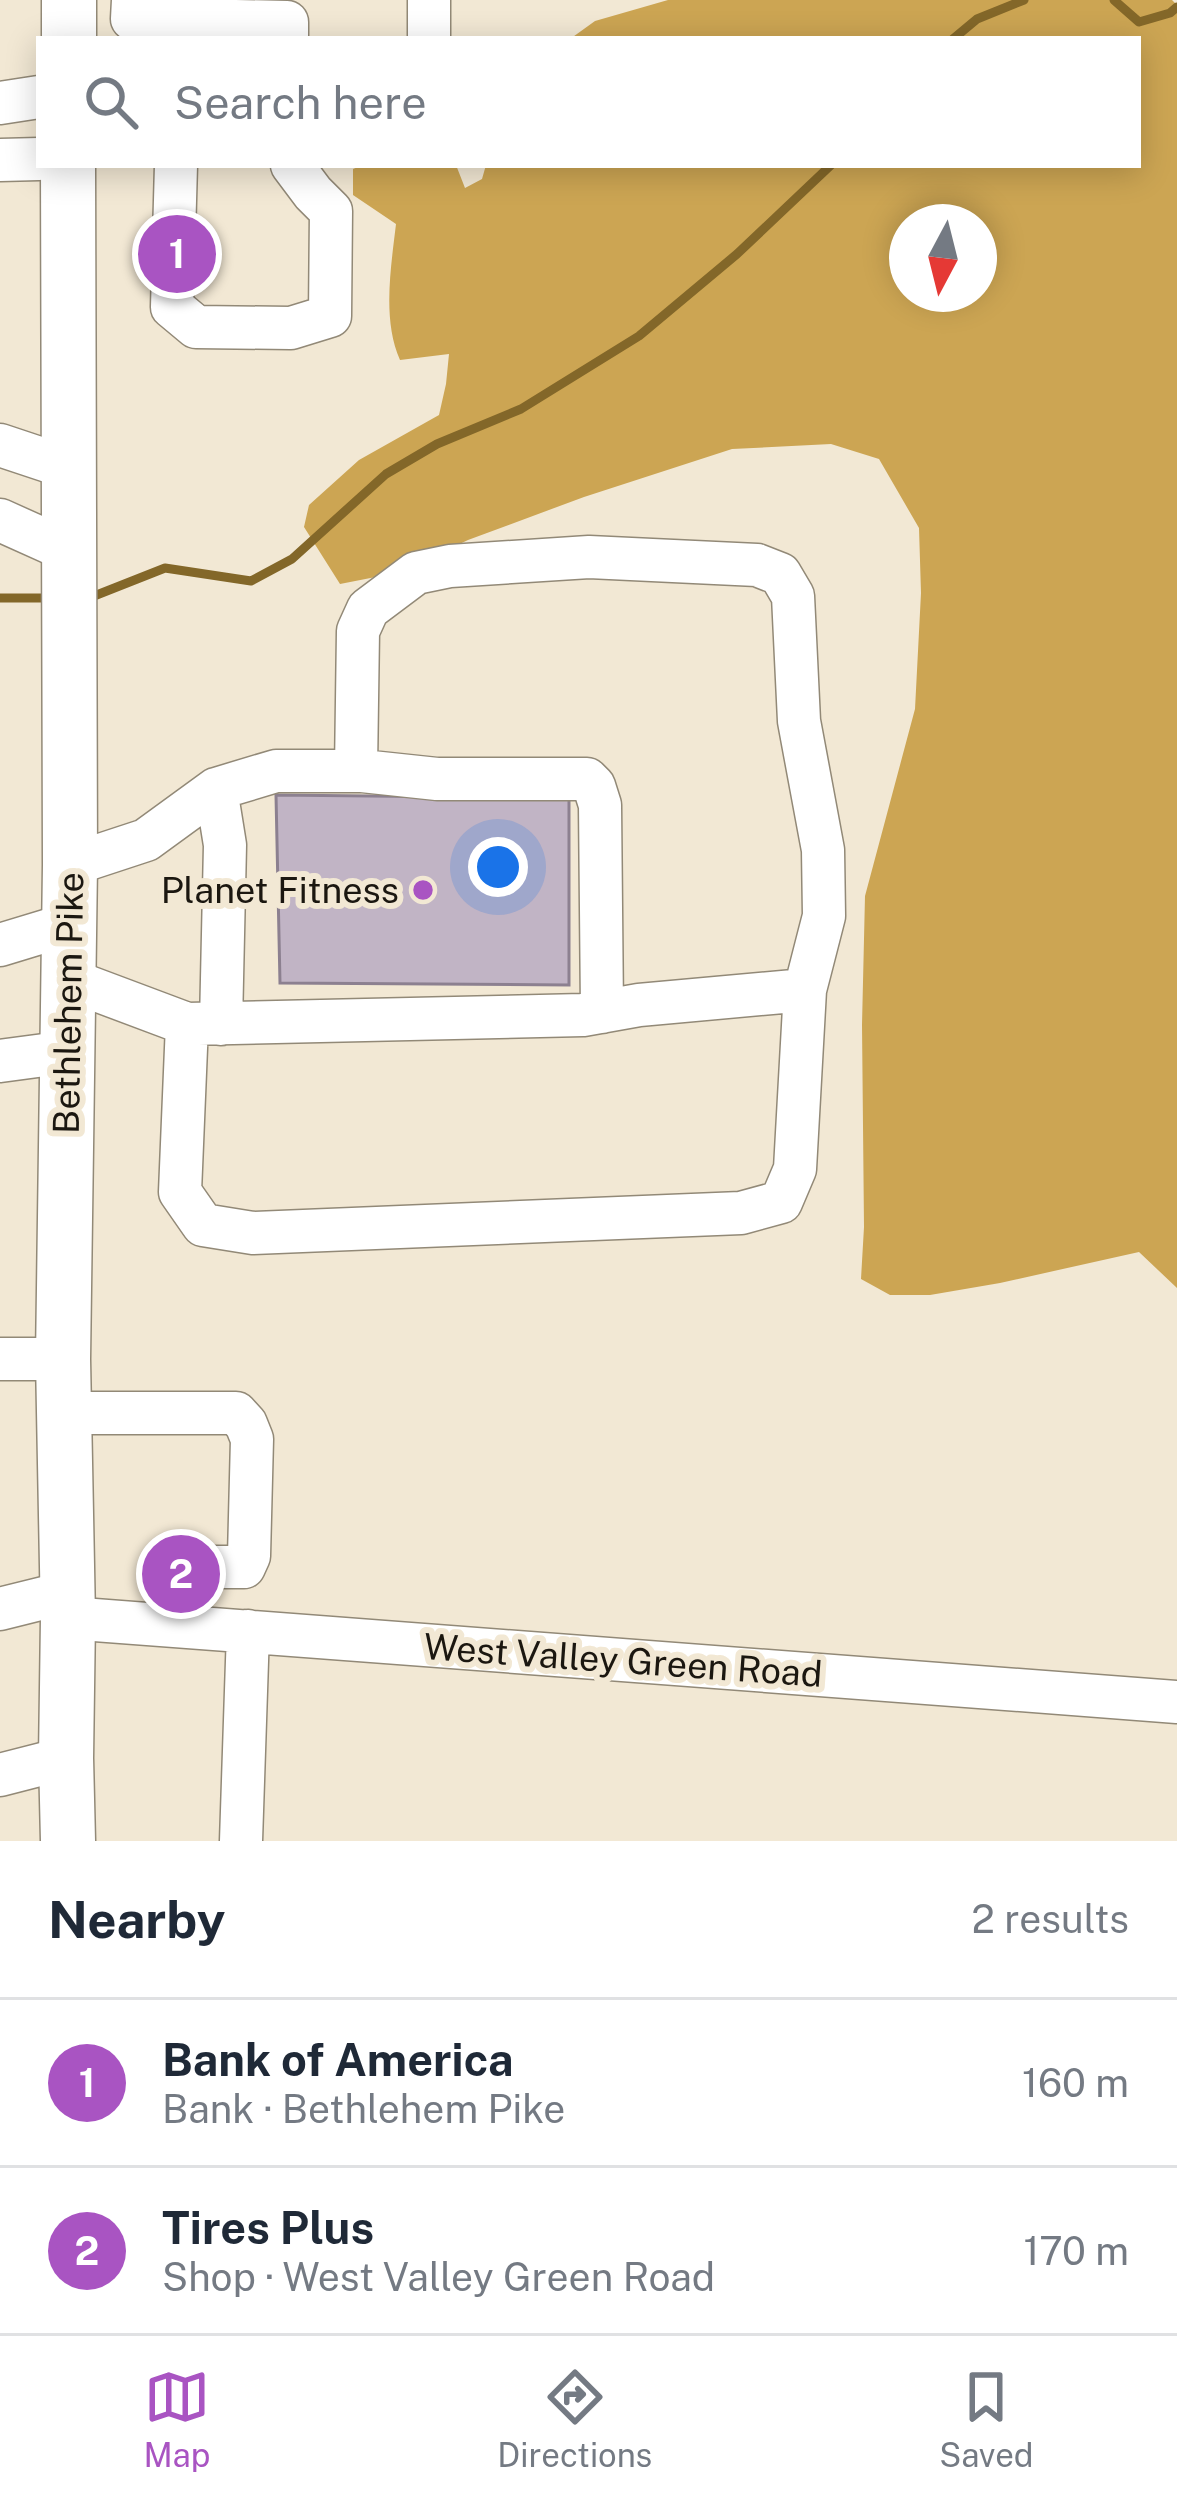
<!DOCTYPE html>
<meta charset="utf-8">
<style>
:root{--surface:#fff;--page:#f2f2f3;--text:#1f2937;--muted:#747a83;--line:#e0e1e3;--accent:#a954c2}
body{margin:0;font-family:"Public Sans",sans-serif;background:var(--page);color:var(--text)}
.compass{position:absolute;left:889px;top:204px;width:108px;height:108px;border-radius:50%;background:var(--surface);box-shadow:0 6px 30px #0003;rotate:187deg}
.you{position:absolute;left:498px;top:867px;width:42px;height:42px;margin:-30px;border:9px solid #fff;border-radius:50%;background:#1a73e8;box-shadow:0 0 0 18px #1a73e833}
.badge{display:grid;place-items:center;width:78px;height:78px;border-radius:50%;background:var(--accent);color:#fff;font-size:39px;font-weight:700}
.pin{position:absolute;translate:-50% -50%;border:6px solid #fff;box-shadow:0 3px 12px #0006}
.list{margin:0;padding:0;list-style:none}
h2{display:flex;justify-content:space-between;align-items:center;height:156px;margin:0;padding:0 48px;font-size:51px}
h2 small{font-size:39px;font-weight:400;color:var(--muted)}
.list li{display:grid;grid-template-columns:78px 1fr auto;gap:36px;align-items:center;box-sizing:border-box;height:168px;padding:0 48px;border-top:3px solid var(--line)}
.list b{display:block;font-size:45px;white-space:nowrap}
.list p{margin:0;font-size:39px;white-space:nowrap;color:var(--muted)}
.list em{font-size:39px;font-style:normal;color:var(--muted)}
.icon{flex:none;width:66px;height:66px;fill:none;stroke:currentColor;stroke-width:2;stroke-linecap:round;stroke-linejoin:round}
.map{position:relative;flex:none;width:1177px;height:1841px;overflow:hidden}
.search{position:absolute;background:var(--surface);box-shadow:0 6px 30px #0003;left:36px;right:36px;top:36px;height:132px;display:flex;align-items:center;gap:30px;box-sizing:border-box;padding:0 42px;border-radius:0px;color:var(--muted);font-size:45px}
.sheet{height:492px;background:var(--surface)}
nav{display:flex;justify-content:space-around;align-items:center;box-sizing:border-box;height:168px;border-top:3px solid var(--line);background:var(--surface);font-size:33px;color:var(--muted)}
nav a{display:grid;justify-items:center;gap:6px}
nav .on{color:var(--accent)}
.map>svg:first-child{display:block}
.forest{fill:#cca553;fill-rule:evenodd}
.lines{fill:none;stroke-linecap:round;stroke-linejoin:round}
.stream{stroke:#836729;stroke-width:9}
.building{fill:#c1b4c5;stroke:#8c8090;stroke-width:3}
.minor-casing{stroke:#928977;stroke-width:45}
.major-casing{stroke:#928977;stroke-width:57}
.minor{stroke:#fff;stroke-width:42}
.major{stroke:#fff;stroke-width:54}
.poi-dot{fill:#a954c2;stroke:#f2e8d4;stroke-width:4.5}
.labels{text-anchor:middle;stroke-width:12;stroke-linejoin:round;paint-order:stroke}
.poi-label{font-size:36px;fill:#1b1710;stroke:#f2e8d4;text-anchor:end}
.street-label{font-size:36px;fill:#1b1710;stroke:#f2e8d4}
</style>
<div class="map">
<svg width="1177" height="1841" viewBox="0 0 1177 1841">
<rect width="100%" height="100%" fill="#f2e8d4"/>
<path class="forest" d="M668 0H1172L1177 5V1288L1139 1252 1000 1283 930 1295H890L861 1279 864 1227 862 1025 865 896 915 709 921 593 919 528 879 459 831 444 732 449 584 497 468 540 401 572 340 584 304 527 309 505 359 460 439 415 446 384 449 354 400 360C382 320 391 267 396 224L353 195V169L363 165H456L465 188 482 179 486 165H1138V39H570L595 21ZM907 222H979V294H907Z"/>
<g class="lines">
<path class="stream" d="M1114 0 1139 22 1170 13 1177 7
M953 39 977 19 1024 0
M0 598H55
M89 598 165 568 251 581 292 559 386 474 437 444 521 409 639 336 737 254 831 165"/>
</g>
<path class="building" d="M276 795 569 798V985L280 983Z"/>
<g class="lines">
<defs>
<path id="minor" d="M133 0 132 19 287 22V39
M429 0V39
M0 103 39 97
M0 160 39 159
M176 165 172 307 196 327 291 328 330 316 331 211 313 193 292 165
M0 445 69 468
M0 520 69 551
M356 770 358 631 368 609 416 573 450 566 589 557 757 565 780 574 793 596 799 721 823 850 824 916 805 990
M216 789 225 845 221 1024
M70 865 146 840 216 789 276 771H362L437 779H587L594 786 600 805 602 1012
M0 945 69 924
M67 979 187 1024 583 1015 639 1005 805 990 795 1169 781 1202 741 1213 253 1233 203 1225 180 1192 187 1024
M0 1061 67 1052
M0 1359H63
M64 1413H236L246 1424 252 1439 249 1556 244 1567H193
M0 1609 68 1592
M68 1618 1177 1702
M0 1775 66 1758
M241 1841 248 1631"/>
<path id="major" d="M69 39V0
M68 165 70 865 63 1359 68 1618 66 1758 68 1841"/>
</defs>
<use href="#minor" class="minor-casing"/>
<use href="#major" class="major-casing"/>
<use href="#minor" class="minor"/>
<use href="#major" class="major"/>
</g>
<circle class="poi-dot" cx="423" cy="890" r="12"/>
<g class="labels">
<g class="poi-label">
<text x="399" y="903">Planet Fitness</text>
</g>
<g class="street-label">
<text transform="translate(68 1003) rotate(-89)" y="13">Bethlehem Pike</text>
<text transform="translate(623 1660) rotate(4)" y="13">West Valley Green Road</text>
</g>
</g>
</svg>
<svg class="compass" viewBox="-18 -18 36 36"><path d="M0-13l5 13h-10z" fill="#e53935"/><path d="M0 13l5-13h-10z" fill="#747a83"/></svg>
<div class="you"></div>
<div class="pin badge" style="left:177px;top:254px">1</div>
<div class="pin badge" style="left:181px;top:1574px">2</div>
<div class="search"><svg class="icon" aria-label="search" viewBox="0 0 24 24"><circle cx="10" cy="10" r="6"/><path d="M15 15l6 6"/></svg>Search here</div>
</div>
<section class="sheet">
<h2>Nearby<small>2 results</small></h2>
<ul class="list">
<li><span class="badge">1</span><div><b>Bank of America</b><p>Bank · Bethlehem Pike</p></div><em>160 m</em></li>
<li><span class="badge">2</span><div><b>Tires Plus</b><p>Shop · West Valley Green Road</p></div><em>170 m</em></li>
</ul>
</section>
<nav>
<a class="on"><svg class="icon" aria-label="map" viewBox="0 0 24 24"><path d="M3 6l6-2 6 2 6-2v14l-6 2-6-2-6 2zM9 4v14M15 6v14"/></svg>Map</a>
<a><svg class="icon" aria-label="directions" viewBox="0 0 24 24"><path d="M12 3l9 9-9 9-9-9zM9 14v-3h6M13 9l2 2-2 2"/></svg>Directions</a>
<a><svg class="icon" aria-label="saved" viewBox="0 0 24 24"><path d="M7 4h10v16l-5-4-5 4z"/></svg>Saved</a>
</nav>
